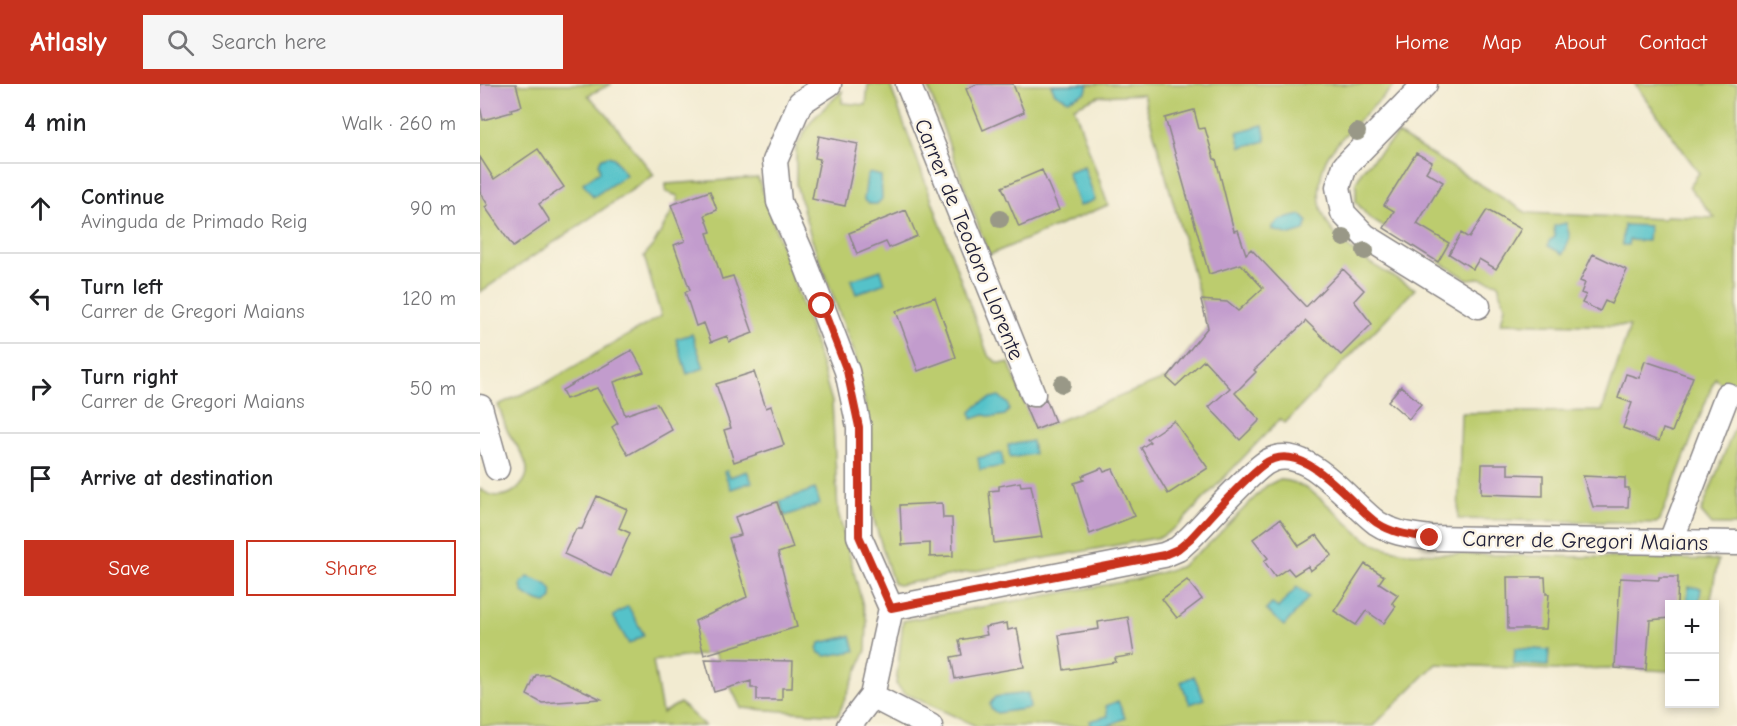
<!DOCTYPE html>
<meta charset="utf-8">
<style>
:root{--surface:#fff;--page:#f6f6f6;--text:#202124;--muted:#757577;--line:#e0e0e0;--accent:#c8321e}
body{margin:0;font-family:"Comic Neue",sans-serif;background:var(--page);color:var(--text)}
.controls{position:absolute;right:18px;bottom:18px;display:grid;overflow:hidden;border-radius:0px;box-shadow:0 3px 9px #0003}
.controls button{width:54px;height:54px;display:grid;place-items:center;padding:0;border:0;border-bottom:2px solid var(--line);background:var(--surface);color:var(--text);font:30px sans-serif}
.stop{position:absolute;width:18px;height:18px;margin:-14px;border:4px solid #c8321e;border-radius:50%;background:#fff}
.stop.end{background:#c8321e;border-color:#fff;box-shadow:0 2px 6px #0008}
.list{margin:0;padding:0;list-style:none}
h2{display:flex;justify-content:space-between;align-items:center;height:78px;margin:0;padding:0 24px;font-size:26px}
h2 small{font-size:20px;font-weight:400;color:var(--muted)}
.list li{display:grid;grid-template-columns:39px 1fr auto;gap:18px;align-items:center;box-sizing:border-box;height:90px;padding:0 24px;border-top:2px solid var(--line)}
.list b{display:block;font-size:22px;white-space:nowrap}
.list p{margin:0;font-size:20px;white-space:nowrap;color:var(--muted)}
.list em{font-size:20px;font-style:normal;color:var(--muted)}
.actions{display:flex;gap:12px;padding:18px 24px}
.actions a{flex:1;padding:14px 0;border:2px solid var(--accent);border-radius:0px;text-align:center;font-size:21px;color:var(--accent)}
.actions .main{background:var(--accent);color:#fff}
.icon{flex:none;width:33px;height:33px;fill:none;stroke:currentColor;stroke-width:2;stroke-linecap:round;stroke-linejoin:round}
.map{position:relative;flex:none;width:1257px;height:642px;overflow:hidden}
header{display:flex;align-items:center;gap:36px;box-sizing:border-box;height:84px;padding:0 30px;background:var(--accent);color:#fff}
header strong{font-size:28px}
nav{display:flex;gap:33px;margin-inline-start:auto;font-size:21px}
.search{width:420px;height:54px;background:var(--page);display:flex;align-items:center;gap:15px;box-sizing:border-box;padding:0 21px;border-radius:0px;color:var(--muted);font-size:22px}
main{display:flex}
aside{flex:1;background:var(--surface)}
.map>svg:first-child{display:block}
.green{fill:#bccc6e;stroke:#6f7754;stroke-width:1.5}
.water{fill:#54c2c9;stroke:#3b7282;stroke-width:1.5}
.building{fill:#c29ccd}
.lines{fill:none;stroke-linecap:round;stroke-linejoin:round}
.street-casing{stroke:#8a8686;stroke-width:27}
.street{stroke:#fff;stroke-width:24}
.tree{fill:#999887}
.route{stroke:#c8321e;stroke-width:8}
.labels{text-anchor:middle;stroke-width:5;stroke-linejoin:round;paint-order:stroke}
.street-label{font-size:22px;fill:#22223b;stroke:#fcf5e5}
</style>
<header>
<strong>Atlasly</strong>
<div class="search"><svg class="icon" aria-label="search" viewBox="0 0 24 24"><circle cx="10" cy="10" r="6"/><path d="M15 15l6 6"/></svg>Search here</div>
<nav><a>Home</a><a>Map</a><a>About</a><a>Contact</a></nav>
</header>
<main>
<aside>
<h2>4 min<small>Walk · 260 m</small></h2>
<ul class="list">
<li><svg class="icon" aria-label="ahead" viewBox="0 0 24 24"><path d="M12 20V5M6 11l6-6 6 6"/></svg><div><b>Continue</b><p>Avinguda de Primado Reig</p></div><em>90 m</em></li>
<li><svg class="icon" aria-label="left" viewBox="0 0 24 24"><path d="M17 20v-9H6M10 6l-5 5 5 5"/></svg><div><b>Turn left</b><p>Carrer de Gregori Maians</p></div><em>120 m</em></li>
<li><svg class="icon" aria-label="right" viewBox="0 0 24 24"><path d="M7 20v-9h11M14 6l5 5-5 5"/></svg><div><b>Turn right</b><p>Carrer de Gregori Maians</p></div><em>50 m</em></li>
<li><svg class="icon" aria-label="arrive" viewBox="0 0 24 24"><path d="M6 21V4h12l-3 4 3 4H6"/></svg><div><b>Arrive at destination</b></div></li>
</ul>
<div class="actions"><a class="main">Save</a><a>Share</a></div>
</aside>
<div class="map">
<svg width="1257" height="642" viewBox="0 0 1257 642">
<rect width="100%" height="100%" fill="#fcf5e5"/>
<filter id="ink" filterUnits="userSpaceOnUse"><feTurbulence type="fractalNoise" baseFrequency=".0167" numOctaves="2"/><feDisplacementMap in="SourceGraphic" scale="12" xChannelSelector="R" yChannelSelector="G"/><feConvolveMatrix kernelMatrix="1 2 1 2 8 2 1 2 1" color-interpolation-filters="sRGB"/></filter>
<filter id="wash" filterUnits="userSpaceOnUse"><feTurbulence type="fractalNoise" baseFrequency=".008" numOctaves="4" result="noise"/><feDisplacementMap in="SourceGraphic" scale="24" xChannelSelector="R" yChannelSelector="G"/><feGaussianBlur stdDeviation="1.35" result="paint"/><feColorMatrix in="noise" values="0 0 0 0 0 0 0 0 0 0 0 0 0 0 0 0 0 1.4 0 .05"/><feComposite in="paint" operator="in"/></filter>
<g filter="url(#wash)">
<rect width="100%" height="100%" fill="#f2ebd1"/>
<path class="green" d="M0 0H132L108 11 127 31 174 91 0 208Z
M388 0 410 1 508 271 518 279H529L555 346 687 294 728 243 663 10 619 12 594 23 628 121 509 171 447 0H916C896 21 865 47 849 70 843 79 841 90 840 100 832 156 896 181 935 205L805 339 800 335 699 441 681 453 418 501 413 499 394 436 390 404 388 336 375 271 331 153 316 100V63L332 36 362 7V19L386 21Z
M1155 0H1257V313L1235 294 1180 436 1176 439 978 435 981 329 1122 327 1150 242 1021 239 1025 222 1018 199 1000 194 987 195 889 134 876 118V98L883 85 918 50 1047 129 1184 135 1186 132 1235 134 1209 103 1219 89Z
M278 94 333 253 352 318 358 428 387 537 386 566 358 631 261 624 234 569 173 577 182 629 200 619 225 642H0V405C10 412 20 415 31 409 63 390 39 367 28 348 24 340 22 330 18 321L68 298 181 232 164 172 174 160 198 117V112L186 108V100Z
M1257 338V441H1232L1221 428Z
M798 396C830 394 861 437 886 455 899 464 915 466 931 469L1238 476 1230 520H1190L1189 587 1128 584 1074 586 956 580 893 642H496L424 609 416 600 423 537 654 496 700 483 732 457 786 402Z"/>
<path class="water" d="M608 0 606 8 588 16 575 9 571 1Z
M783 41 786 57 761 63 757 48Z
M128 72 134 74 146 91 113 113 103 99 120 87 119 79 122 74Z
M604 82 615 116 599 122 587 88Z
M390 89 401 92 402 115 397 120H390L384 116 387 92Z
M821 131 828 138 824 147 810 151 793 146V142L800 136Z
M1086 139 1090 154 1083 170 1068 162 1069 157 1075 153 1074 142Z
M1144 141 1169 142 1168 157 1149 156 1148 161H1142Z
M401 186 405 199 376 210 371 196Z
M212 250 224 284 207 290 196 255Z
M519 312 528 320 529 326 525 331 513 333 504 331 492 335 491 328C499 319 507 314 519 312Z
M552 357 554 370 530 374 528 361Z
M522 369 523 382 500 386 498 374Z
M247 387 250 393 267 387 272 398 251 405 244 388Z
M335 405 340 420 305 432 300 417Z
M48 493C60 497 74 500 72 514L66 519C55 516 40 513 41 499Z
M817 503 829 513 804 542 786 526 792 520 798 524Z
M1208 503 1221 504 1219 520H1207Z
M148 522 164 551 149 560 133 532Z
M371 552 375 567 346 572 339 569 337 564 340 559Z
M1035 564 1069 566 1068 582 1034 580Z
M714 592 724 615 710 620 701 598Z
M548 609 550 624 517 629 511 625 510 620 515 613Z
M638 617 645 634 628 642H611L610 637 628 632 626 622Z"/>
<g id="blocks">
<path class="building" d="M0 0H36L42 22 31 25 32 28 3 36 0 23Z
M497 0H533L544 28 503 46 486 5Z
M714 26 719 45 725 44 734 75H736L754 147 758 146 766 170 771 165 826 223 863 185 884 206 874 217 892 240 861 271 826 237 774 286 776 288 755 309 780 336 760 356 729 323 750 304 724 276 696 302 687 294 728 243 721 216 747 218 758 227 783 204 761 180 729 190 685 34Z
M339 52 378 60 365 122 332 115 340 75 335 74Z
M58 65 84 103 59 120 70 137 33 163 5 123 8 121 0 108V73L14 95Z
M936 69 952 78 946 88 963 98 937 140 969 159 958 178 904 144 914 127 904 121Z
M562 86 579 126 539 143 522 103Z
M230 107 237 126 225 131 231 148 227 149 242 195 253 192 273 249 249 258 247 252 231 258 224 239 216 242 205 208 210 206 194 161 205 157 191 121Z
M426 126 437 152 409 164 406 158 377 170 369 149Z
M1007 126 1041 145 1016 185 999 175 993 185 969 170 981 149 989 154Z
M1113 170 1147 186 1131 220 1125 217 1120 227 1102 219 1106 211 1101 209 1105 199 1100 197Z
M455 213 476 273 438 287 416 227Z
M152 266 164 288 134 298 145 331 177 320 192 346 148 371 132 343 138 339 117 304 86 315 82 306Z
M1165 277 1213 293 1192 348 1183 345 1179 357 1143 344 1152 319 1138 314 1146 290 1159 294Z
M274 288 286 324 291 322 304 361 254 378 244 346 251 344 236 300Z
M921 302 941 320 929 335 908 317Z
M566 315 575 338 555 346 545 322 558 323Z
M694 337 728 384 688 410 661 364 670 358 667 355Z
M1002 380H1028V390L1063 391V412L1001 410Z
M622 384 624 388 633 385 655 432 610 450 594 399 604 396 602 392Z
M1103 392 1145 394V404H1149L1148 423H1113Z
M540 398 541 402 551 401 562 453 514 459 509 407 519 406V402Z
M117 412 147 425 139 444 150 449 131 492 84 470 96 445H102Z
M297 418 313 464 298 469 317 543 224 571 215 537 267 513 249 454 261 451 255 433Z
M462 419 463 434H472L473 472 450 473V459L422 461 420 421Z
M800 435 819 462 837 451 852 471 830 487 828 482 814 491 808 484 795 493 784 477 788 474 773 455Z
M885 480 904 492 899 499 918 511 912 519 916 522 904 539 886 527 876 541 854 527Z
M1027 493H1065L1066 510H1069L1066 545H1028Z
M1179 493H1198L1197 520H1190V534L1170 536 1166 586 1135 584 1140 494 1179 496Z
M707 496 722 515 697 534 682 515Z
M648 533 654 571 635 574 636 578 584 586 579 551 619 545 618 538Z
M527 539 528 546 537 544 544 583 475 595 471 573 482 571 479 556 507 551 505 543Z
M225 575 313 577 312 604H302V616H277V604H271V597L234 608Z
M69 590 121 615 62 619 47 611 56 591Z"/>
</g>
</g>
<g filter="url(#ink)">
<use href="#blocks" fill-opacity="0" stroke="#8a8686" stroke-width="1.5"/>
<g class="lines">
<defs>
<path id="street" d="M349 0 320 19 295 77 299 118 321 168 367 287 379 343V452L411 524 392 612 369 642
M428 0 553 310
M945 0 865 82 858 103 863 129 885 152 998 222
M0 323 17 384
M1191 457 1247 311
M411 524 684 471 698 465 709 455C732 432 760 398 784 380 822 352 868 418 897 439 914 450 930 451 950 454L1257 459
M392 612 450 642"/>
</defs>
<use href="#street" class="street-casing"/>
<use href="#street" class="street"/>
</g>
<g class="tree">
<circle cx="877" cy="48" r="9"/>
<circle cx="520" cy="135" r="9"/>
<circle cx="864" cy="154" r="9"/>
<circle cx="885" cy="167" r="9"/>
<circle cx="582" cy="300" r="9"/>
</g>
</g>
<g class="lines" filter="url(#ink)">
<path class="route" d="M342 222 367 287 379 343V452L411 524 684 471 698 465 710 455C732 432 760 398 784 380 822 352 868 418 897 439 914 450 930 451 950 454"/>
</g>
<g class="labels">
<g class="street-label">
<text transform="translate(490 155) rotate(68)" y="8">Carrer de Teodoro Llorente</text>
<text transform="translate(1105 456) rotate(1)" y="8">Carrer de Gregori Maians</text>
</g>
</g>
</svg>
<div class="controls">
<button>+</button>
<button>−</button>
</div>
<div class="stop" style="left:342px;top:222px"></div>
<div class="stop end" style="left:950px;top:454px"></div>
</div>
</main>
